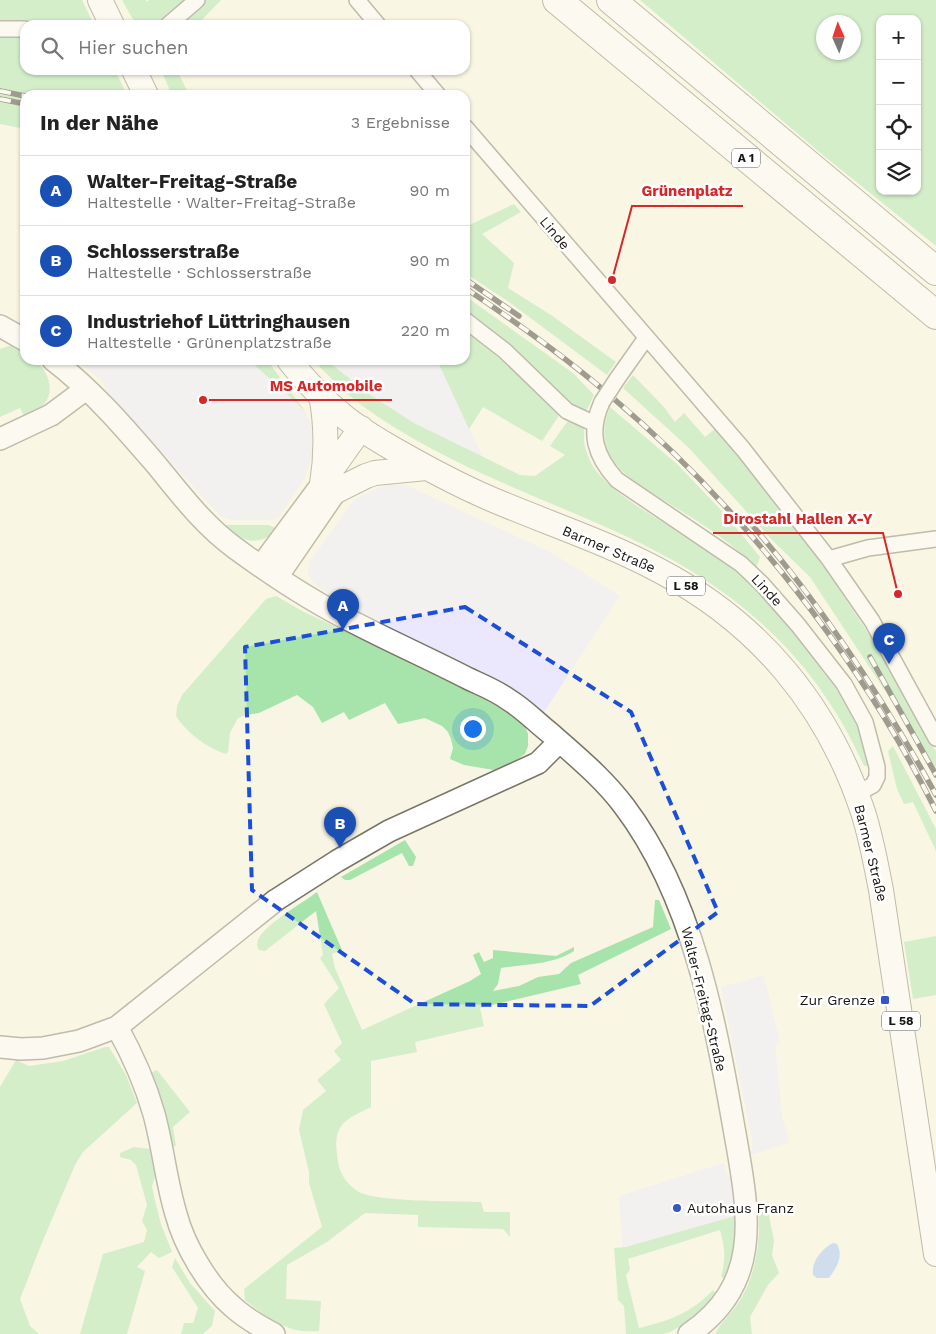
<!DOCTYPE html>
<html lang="de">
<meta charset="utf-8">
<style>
:root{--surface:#fff;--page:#f2f2f2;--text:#222;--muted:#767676;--line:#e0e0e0;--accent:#3456c7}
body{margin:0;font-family:"Work Sans",sans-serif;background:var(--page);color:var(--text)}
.controls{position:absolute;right:15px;top:15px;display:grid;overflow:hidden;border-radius:10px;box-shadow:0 1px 4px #0004}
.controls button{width:45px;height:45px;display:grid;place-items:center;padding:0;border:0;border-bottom:1px solid var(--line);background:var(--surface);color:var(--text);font:25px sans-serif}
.compass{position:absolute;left:816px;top:15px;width:45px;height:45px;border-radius:50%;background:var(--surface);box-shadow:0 1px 4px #0004;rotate:357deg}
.you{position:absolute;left:472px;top:728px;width:18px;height:18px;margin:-12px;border:4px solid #fff;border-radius:50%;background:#1a73e8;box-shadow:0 0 0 8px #1a73e833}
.badge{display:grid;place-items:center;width:32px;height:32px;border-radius:50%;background:var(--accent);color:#fff;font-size:16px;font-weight:700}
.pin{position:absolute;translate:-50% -41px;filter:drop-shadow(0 1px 2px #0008)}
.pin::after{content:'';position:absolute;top:26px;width:18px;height:15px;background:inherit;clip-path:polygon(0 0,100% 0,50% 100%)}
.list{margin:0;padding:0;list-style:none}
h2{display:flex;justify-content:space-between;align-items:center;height:65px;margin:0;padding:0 20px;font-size:21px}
h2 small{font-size:16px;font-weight:400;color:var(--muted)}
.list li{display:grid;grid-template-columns:32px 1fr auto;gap:15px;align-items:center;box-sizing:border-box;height:70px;padding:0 20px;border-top:1px solid var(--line)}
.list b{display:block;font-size:19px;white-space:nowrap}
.list p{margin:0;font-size:16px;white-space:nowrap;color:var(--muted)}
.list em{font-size:16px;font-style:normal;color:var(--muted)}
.icon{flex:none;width:28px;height:28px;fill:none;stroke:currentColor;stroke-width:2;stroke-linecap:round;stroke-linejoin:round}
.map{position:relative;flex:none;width:936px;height:1334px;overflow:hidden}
.search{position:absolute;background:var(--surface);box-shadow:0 1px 4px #0004;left:20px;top:20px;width:450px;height:55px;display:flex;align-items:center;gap:12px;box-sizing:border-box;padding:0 18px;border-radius:15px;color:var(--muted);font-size:19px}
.panel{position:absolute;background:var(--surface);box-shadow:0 1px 4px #0004;left:20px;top:90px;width:450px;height:275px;border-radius:15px}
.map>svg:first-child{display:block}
.commercial{fill:#ebe8fe}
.green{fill:#a7e4ac;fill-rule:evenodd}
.water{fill:#9bbef6}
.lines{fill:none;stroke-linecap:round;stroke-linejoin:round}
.street-casing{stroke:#797566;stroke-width:18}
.secondary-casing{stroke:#797566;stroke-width:24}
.primary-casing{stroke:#797566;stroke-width:26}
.highway-casing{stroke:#797566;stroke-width:30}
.street{stroke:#fff;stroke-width:15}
.secondary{stroke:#fff;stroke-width:21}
.primary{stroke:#fff;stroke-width:24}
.highway{stroke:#fff;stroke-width:28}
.rail-casing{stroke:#313029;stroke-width:5.5}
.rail{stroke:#fff;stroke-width:4;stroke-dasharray:11;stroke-linecap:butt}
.street-bridge-casing{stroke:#797566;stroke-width:18;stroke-linecap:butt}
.street-bridge{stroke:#fff;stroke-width:15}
.marked{fill:none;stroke:#1d4ed8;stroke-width:4;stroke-dasharray:10 6;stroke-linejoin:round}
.poi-dot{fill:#3456c7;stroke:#fff;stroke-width:2}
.labels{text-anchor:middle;stroke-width:5;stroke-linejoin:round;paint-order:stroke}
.shield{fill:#fff;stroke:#5d5c58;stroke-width:1}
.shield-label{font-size:12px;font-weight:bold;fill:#171610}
.street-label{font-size:14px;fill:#171610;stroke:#fff}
.poi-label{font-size:14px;fill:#171610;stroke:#fff;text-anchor:end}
.leader{fill:none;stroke:#d62828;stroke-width:2}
.callout-dot{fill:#d62828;stroke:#fff;stroke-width:2}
.callout-label{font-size:15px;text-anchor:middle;font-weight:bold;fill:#d62828;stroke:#fff;stroke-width:5;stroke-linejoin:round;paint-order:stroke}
</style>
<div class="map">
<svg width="936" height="1334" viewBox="0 0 936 1334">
<rect width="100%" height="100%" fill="#f9f5e4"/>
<path class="commercial" d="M78 360H249L305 411 311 423 313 438V454L305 478 282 513 276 519 269 520H235L221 517 106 391 103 382Z
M326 360H437L483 457 414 423 372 396Z
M388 485H406L552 553 620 596 544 712 498 681 393 630 333 597 314 584 308 574 309 563 354 500 372 491Z
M764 975 780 1043 775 1045 782 1116 790 1143 750 1155 753 1145 721 987Z
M724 1163 726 1173 730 1177 735 1220 623 1254 619 1196Z"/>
<path class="green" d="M0 0H82L94 25H25V70H115L127 95H25V129L0 124Z
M122 0H146L147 2 149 0H221L197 25H143L132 18Z
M640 0H936V246L824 156ZM880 19H917V191H880ZM824 22H854V52H824Z
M161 70H177L189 95H172Z
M514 204 521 212 482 234 514 263 508 288 551 315 616 362 607 375 509 302 465 273V227Z
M465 296 573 373 594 395 587 410 583 412 576 411 498 336 465 311Z
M465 327 487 344 559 412 558 417 542 441 483 407 469 429 437 360H465Z
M12 345 25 354V360H35C50 372 57 396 39 409 35 412 28 414 24 416L20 408 0 417V349Z
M249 360H267L305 411Z
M313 360H326L372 396 414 423 520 475 535 476 565 455 550 446 567 422 573 421 583 426C585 431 584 436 584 441 585 448 588 456 591 463 610 498 681 530 715 554 757 584 790 628 820 668 830 681 841 694 849 709 859 727 864 746 869 766H864C813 652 731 584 619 533 531 493 438 462 360 404 343 391 328 375 313 360Z
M633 375 664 407 675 422 684 413 705 437 716 428 768 490 824 567 890 666 928 740 936 751V768L810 577 773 541 689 448 623 388Z
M610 407 677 464 724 513 760 557 756 568C735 545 707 527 681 511 642 486 586 464 610 407Z
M223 525H268L279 529C257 548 243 542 223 525Z
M276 596 304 612 443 677 500 708 525 726 528 734V746L525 754 515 761 494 770 464 765 450 759 453 748 451 739 448 732 442 726 425 718 398 724 385 703 349 720 344 712 322 723 313 707 297 695 259 713 246 715 238 718 230 733 228 752 226 754C207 748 187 733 176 716L177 706 182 695 266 599Z
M893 746 936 829V851L913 802 904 804 897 789 888 751Z
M405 840 416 857 413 866H409L402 853 350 880H345L341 877Z
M317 892 342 950 332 954 335 968 362 1030 470 981 481 974 473 955 479 952 484 962 493 958V950L556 956 574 947V951C552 965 526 964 501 968L498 984 493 991 519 986 538 977 559 974 571 963 653 927 655 900H659L671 929 578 975 581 984 480 1008 484 1026 415 1042 417 1052 371 1061V1107C347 1119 333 1123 337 1154 338 1170 344 1183 359 1192 376 1202 457 1201 481 1202L484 1212H510V1237L503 1229 418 1227V1215L365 1213 327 1242 287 1265 286 1299 321 1301 319 1331C312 1331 303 1332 296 1330 280 1327 257 1310 245 1300L244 1289 322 1227 309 1183V1172L299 1130 303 1110 326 1091 317 1080 341 1060 334 1051 342 1043 324 1004 339 988 320 958 323 955 316 911 265 951 259 950C256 946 257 940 260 936 272 920 301 904 317 892Z
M936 936V995L913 999 904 942Z
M105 1047H109L126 1075 137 1103 83 1152 75 1165 41 1245 20 1299 30 1326 39 1334H0V1087L16 1060 29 1066 63 1061Z
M157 1070 190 1112 173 1127 176 1146H172L166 1114 150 1073Z
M134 1147 150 1149 155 1177 152 1186 155 1201 161 1224 172 1252 159 1258 151 1252 137 1267 145 1271 127 1334H80L103 1254 144 1242 147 1230 142 1221 147 1205 136 1165 131 1160 120 1157V1153Z
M767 1206 774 1241 772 1255 779 1273 768 1285 750 1317 752 1334H715C720 1324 729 1316 736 1306 755 1281 762 1240 758 1209Z
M735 1216C736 1237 733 1259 724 1278L721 1277C726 1258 725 1248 720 1230L628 1259 630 1270 626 1275 639 1328C669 1321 691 1313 713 1290L716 1293C704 1308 682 1330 663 1334 651 1334 638 1334 626 1334L624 1306 618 1300 614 1248 626 1247Z
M175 1258 190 1283 215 1311 212 1326 203 1334H181L184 1323H193L198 1308 172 1267Z"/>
<path class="water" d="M833 1243 837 1244C844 1257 836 1268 829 1278H817L813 1275C811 1261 822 1249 833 1243Z"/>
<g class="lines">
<defs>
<path id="street" d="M357 0 378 25
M168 25 197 0
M0 29H25
M417 70 438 95
M465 127 743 449 829 559 872 621 936 738
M465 320 505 351 567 411 595 424
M617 379 646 338
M602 402C588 433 595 456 617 480L741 564 762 584 798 625 844 684 865 722 877 767V777L873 785 856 794
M829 559 868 548 936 539"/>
<path id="secondary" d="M0 326 25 340
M53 360C91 389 123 426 154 462 179 492 202 524 235 548 273 576 314 603 357 624 394 643 432 660 469 679 482 685 497 691 509 700 524 709 536 722 550 733 576 756 603 778 624 806 696 901 717 1032 737 1145 750 1219 760 1286 689 1334
M0 439 51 415 86 389
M261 566 322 484
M277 577 336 491
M117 1027C131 1052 146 1086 154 1114 163 1147 166 1181 176 1214 184 1245 208 1286 233 1307 245 1318 259 1326 274 1334
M0 1047 21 1049 43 1048 79 1041 117 1027 276 900 337 861 389 831 538 763 559 742"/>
<path id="primary" d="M100 0 112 25
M134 70 146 95
M289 360C304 379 322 399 341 414 356 427 373 437 390 447 423 466 456 484 491 499 547 523 606 542 660 571 759 623 828 706 863 812 871 837 876 864 881 890L936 1254
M321 395C327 426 327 453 322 484
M324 480 361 428
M336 491 366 476 375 473 426 468"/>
<path id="highway" d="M557 0 936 315
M611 0 936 271"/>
</defs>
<use href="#street" class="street-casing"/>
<use href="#secondary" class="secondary-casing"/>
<use href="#primary" class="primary-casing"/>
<use href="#highway" class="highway-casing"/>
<use href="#street" class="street"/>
<use href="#secondary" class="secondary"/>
<use href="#primary" class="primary"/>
<use href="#highway" class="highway"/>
<defs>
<path id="rail" d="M0 91 25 96
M0 99 25 104
M465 279 519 316
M465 288C516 322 567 358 614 399 743 508 861 660 936 811
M746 518C820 603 882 696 936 795
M870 657 936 775"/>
</defs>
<use href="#rail" class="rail-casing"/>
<use href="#rail" class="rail"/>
<defs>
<path id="street-bridge" d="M602 402 617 379"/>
</defs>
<use href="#street-bridge" class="street-bridge-casing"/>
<use href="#street-bridge" class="street-bridge"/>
</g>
<path d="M0 0H936V1334H0ZM465 607 631 712 718 912 590 1006 415 1004 252 890 245 647Z" fill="#f9f5e4" fill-opacity=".55" fill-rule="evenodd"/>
<path class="marked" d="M465 607 631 712 718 912 590 1006 415 1004 252 890 245 647Z"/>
<g class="poi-dot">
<rect x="880" y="995" width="10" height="10" rx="2.5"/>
<circle cx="677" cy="1208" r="5"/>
</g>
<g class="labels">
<g class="shield">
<rect x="732" y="148.5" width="28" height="19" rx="4"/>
<rect x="667" y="576.5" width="38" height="19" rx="4"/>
<rect x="882" y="1011.5" width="38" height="19" rx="4"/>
</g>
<g class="shield-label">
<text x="746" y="162">A 1</text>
<text x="686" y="590">L 58</text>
<text x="901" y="1025">L 58</text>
</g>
<g class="street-label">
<text transform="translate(555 233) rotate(50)" y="5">Linde</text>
<text transform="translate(609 549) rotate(23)" y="5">Barmer Straße</text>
<text transform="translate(767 590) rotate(47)" y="5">Linde</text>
<text transform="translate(871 853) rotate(76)" y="5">Barmer Straße</text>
<text transform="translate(704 999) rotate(76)" y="5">Walter-Freitag-Straße</text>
</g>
<g class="poi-label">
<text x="875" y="1005">Zur Grenze</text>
<text x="687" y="1213" text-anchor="start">Autohaus Franz</text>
</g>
</g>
<path class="leader" d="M612 280L632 206H743M203 400L259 400H392M898 594L883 533H713"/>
<g class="callout-dot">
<circle cx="612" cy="280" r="5"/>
<circle cx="203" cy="400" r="5"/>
<circle cx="898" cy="594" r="5"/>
</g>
<g class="callout-label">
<text x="687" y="196">Grünenplatz</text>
<text x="326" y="391">MS Automobile</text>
<text x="798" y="524">Dirostahl Hallen X-Y</text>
</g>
</svg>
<div class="controls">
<button>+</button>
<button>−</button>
<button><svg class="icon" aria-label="locate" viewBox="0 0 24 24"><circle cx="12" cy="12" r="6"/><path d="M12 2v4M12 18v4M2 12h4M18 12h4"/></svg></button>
<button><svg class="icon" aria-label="layers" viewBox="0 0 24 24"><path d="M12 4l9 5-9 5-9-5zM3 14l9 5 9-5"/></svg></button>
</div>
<svg class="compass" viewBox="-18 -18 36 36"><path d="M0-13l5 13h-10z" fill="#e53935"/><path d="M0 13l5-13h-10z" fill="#767676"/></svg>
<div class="you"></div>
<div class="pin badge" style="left:343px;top:630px;background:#1a4fb4">A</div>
<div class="pin badge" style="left:340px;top:848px;background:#1a4fb4">B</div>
<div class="pin badge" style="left:889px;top:664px;background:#1a4fb4">C</div>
<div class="search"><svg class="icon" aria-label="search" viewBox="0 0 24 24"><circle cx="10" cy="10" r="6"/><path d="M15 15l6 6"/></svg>Hier suchen</div>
<section class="panel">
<h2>In der Nähe<small>3 Ergebnisse</small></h2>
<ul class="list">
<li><span class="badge" style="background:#1a4fb4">A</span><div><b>Walter-Freitag-Straße</b><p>Haltestelle · Walter-Freitag-Straße</p></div><em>90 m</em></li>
<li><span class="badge" style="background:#1a4fb4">B</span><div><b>Schlosserstraße</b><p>Haltestelle · Schlosserstraße</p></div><em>90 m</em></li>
<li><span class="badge" style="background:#1a4fb4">C</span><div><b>Industriehof Lüttringhausen</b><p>Haltestelle · Grünenplatzstraße</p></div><em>220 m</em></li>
</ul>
</section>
</div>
